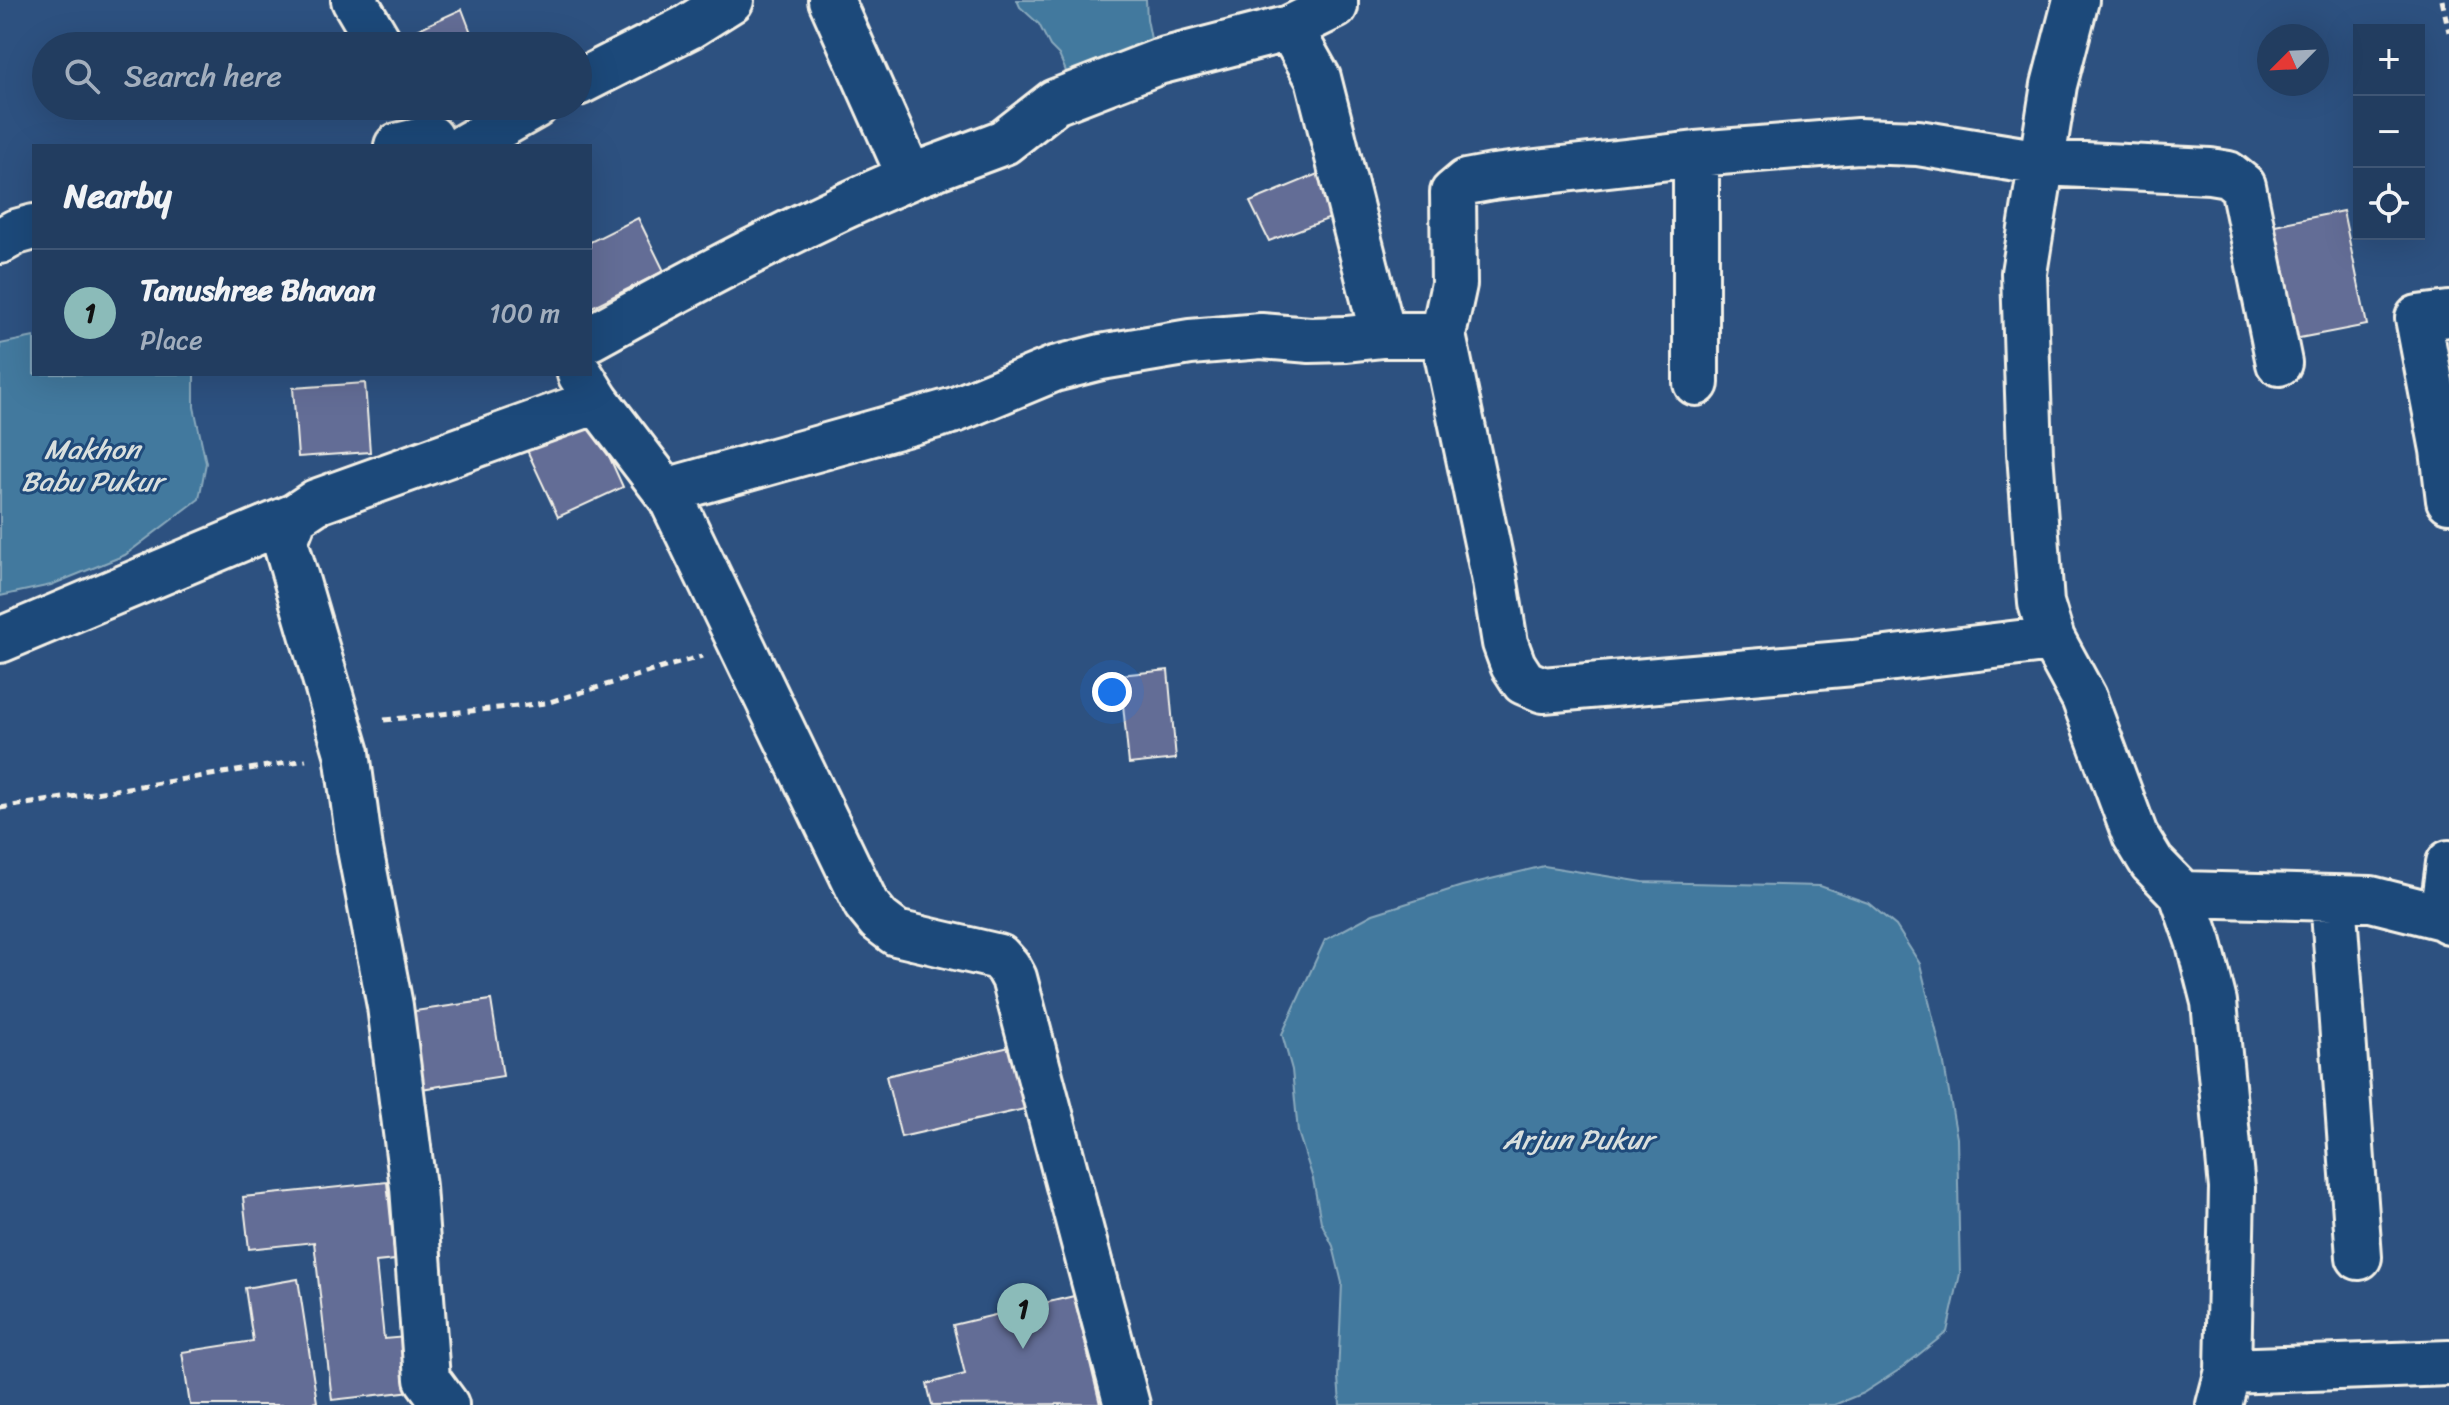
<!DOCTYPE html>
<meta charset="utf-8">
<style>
:root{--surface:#223d60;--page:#2e4869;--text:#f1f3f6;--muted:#a2aebd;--line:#3f5675;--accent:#8bbbb9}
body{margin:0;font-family:Sriracha,sans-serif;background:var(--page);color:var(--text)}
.controls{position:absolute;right:24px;top:24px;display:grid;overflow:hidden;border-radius:0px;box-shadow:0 8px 32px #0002}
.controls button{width:72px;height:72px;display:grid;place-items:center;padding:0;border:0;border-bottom:2px solid var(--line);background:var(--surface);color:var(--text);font:40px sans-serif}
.compass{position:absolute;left:2257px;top:24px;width:72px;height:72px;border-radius:50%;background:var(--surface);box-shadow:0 8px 32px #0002;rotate:246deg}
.you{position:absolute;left:1112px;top:692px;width:28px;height:28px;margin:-20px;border:6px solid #fff;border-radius:50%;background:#1a73e8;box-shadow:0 0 0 12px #1a73e833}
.badge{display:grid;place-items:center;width:52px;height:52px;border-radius:50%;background:var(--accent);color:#111;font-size:26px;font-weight:700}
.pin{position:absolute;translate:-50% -66px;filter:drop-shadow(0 2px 4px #0008)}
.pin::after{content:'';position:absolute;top:42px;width:28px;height:24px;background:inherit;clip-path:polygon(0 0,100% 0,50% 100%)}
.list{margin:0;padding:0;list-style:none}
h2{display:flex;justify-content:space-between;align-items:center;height:104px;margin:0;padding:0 32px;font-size:34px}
h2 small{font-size:26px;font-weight:400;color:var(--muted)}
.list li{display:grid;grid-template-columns:52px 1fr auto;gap:24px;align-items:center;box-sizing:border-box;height:128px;padding:0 32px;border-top:2px solid var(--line)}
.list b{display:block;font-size:30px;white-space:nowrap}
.list p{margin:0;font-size:26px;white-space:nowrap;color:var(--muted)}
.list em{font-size:26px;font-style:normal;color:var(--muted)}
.icon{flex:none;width:44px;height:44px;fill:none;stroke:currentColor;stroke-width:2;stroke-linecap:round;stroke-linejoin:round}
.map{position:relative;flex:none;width:2449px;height:1405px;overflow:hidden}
.search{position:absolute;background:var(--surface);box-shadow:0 8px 32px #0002;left:32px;top:32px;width:560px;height:88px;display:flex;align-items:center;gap:20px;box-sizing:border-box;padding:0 28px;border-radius:44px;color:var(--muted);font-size:30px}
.panel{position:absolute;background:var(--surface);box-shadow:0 8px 32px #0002;left:32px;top:144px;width:560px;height:232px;border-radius:0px}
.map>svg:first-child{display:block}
.water{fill:#42799e;stroke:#89a9bc;stroke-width:2}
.building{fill:#636d96;stroke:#f4f1e8;stroke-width:2}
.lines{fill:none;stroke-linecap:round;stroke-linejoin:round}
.street-casing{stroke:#f4f1e8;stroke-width:50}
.path{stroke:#f4f1e8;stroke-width:5;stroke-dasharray:8 6;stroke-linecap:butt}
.street{stroke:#1f4a7a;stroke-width:44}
.labels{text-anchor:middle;stroke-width:6;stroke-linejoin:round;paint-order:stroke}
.water-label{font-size:28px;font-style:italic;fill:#d9dfdd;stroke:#1f4a7a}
</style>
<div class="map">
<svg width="2449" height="1405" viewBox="0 0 2449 1405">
<rect width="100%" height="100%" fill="#2d5180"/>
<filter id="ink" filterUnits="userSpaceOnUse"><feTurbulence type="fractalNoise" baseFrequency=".0125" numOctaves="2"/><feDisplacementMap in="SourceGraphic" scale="16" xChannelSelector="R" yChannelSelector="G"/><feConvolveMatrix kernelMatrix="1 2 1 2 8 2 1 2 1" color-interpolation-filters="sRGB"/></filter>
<g filter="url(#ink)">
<path class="water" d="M1017 0H1146L1147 19 1154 54 1071 83 1059 55 1050 46 1039 24 1020 7Z
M34 337V374H194V407L206 463 199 499 125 555 51 585 0 596V344Z
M1544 866 1643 882 1820 886 1868 903 1896 926 1920 964 1943 1059 1957 1138 1960 1274 1947 1332 1902 1368 1863 1393 1834 1405H1340L1338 1377 1342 1283 1333 1246 1321 1222 1313 1179 1298 1132 1292 1070 1282 1034 1325 940 1373 914 1462 886Z"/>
<path class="building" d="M462 9 476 46H406L401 37Z
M436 106H461L441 115Z
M1320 173 1336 216 1269 241 1250 202Z
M2343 211 2367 325 2289 340 2265 227Z
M638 218 664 271 590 308V242Z
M365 383 370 452 298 457 293 388Z
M591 416 623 487 558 517 525 446Z
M1168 670 1176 759 1129 764 1120 675Z
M491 1000 503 1076 421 1089 408 1012Z
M1018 1045 1033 1107 901 1137 886 1076Z
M387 1182 395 1260 376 1262 384 1339 406 1337 412 1391 332 1400 314 1242 249 1249 243 1197Z
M298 1279 317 1402 296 1405H190L182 1352 253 1341 245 1288Z
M1074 1296 1100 1404 932 1405 927 1384 965 1374 953 1325Z"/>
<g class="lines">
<defs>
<path id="street" d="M354 0 381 46
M831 0 910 177 1004 142 1055 102 1158 62 1290 28 1318 78 1383 335
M2076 0 2054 85 2024 273 2030 453 2041 603 2052 639 2084 698 2135 835 2152 863 2182 894 2199 943 2214 1002 2232 1188 2228 1371 2219 1405
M1290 28 1335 6V0
M578 83 688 27 731 0
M397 146 431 138 435 146
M465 146 535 106
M0 241 16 232 34 227
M2449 314 2418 318 2443 450 2449 500
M1443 335 1454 284 1453 193 1466 182 1493 177 1696 154 1858 141 1918 143 2042 163 2210 171 2228 174 2243 186 2279 363
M590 338C695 280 800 224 910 177
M580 374 597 401 671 498 866 904 879 920 896 933 999 957 1008 967 1014 978 1127 1405
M1696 383V154
M666 491 955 410 1054 369 1101 357 1190 342 1261 336 1310 340 1346 339 1383 335H1443L1494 576 1505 643 1513 665 1524 682 1543 690 1853 663 2052 639
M0 640 295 516
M2182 894 2371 899 2442 917 2449 921
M2333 898 2359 1257
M2442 917 2449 863
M2228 1371 2449 1363
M446 1405 427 1379 413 1187 390 1006 360 849 347 753 285 541 295 516 316 502 597 401"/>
</defs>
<use href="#street" class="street-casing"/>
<path class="path" d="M2442 0 2449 32
M384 720 546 703 702 656
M0 808 306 760"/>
<use href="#street" class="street"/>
</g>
</g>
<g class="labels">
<g class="water-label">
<text x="92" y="459">Makhon<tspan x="92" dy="32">Babu Pukur</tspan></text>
<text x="1578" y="1149">Arjun Pukur</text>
</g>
</g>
</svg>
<div class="controls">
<button>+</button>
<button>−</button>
<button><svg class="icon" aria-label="locate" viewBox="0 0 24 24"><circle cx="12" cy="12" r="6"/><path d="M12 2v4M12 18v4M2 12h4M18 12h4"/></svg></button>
</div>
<svg class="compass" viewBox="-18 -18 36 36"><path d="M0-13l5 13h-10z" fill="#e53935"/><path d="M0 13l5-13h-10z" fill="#a2aebd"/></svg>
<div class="you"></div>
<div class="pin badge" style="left:1023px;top:1349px">1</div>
<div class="search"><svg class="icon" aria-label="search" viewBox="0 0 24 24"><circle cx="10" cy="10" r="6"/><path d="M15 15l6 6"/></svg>Search here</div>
<section class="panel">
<h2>Nearby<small></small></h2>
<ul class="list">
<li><span class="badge">1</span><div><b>Tanushree Bhavan</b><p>Place</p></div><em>100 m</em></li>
</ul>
</section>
</div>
